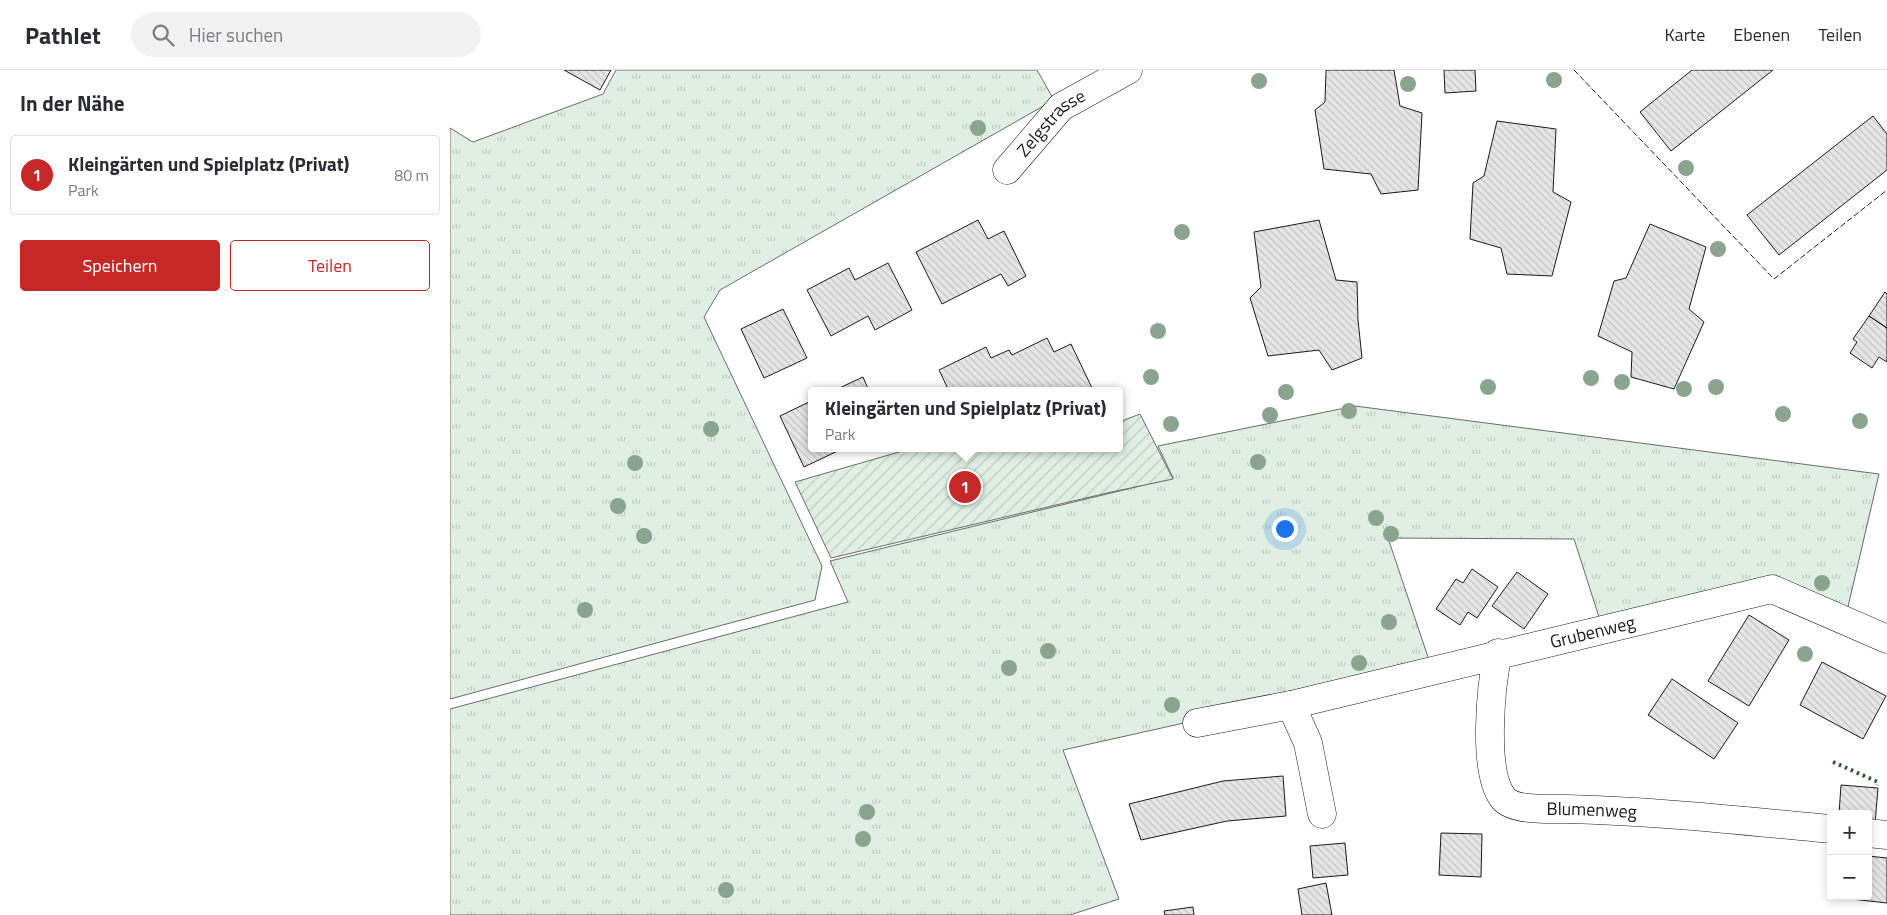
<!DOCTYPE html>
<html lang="de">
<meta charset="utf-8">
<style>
:root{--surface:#fff;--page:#f2f2f3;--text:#2b2b33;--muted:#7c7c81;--line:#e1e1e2;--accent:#c62828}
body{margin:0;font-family:"Titillium Web",sans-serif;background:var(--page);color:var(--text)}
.controls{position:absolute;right:15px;bottom:15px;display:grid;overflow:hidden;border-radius:5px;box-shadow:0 2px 8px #0003}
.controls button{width:45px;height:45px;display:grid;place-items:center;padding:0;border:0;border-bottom:1px solid var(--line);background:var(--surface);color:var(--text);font:25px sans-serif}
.you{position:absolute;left:834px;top:458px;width:18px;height:18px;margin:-12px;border:4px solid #fff;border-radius:50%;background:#1a73e8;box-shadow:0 0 0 8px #1a73e833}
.badge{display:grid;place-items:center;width:32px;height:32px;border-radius:50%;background:var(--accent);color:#fff;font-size:16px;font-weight:700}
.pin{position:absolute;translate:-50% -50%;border:2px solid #fff;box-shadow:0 1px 5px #0006}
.popup{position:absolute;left:358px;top:317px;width:315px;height:65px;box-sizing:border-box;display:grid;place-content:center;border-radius:5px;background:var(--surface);filter:drop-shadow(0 1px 4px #0005);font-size:16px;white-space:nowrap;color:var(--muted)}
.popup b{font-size:19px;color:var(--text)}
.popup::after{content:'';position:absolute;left:50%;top:100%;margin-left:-10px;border:10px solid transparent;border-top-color:var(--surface)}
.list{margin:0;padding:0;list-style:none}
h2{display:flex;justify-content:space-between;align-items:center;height:65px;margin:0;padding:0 20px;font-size:21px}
h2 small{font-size:16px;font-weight:400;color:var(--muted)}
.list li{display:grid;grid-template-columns:32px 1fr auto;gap:15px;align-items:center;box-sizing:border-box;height:80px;margin:0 10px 10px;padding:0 10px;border:1px solid var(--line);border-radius:5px}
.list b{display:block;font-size:19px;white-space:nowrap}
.list p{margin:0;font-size:16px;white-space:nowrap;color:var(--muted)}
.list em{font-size:16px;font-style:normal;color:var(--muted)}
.actions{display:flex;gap:10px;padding:15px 20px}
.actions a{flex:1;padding:11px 0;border:1px solid var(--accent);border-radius:5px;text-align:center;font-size:18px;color:var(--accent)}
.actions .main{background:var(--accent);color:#fff}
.icon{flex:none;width:28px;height:28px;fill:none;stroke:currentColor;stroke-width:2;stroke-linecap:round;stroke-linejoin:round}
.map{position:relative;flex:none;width:1437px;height:845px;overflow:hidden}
header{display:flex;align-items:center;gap:30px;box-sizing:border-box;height:70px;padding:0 25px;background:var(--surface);border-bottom:1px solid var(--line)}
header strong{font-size:24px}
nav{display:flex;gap:28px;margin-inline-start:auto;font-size:18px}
.search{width:350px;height:45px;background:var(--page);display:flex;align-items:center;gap:12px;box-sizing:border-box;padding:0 18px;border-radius:28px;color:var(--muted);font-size:19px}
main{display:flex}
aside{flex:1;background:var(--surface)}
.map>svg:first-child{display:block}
.grass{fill:url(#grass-tufts);stroke:#6a6a6a}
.garden{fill:url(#garden-furrows);stroke:#6a6a6a}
.building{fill:url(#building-back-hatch);stroke:#1a1a1a}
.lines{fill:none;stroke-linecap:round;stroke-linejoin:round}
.minor-casing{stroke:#1a1a1a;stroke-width:29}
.minor{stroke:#fff;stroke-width:28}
.hedge{stroke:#2b5a34;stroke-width:4;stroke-dasharray:2.5 4;stroke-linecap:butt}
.fence{stroke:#1a1a1a;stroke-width:1;stroke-dasharray:6 2.5;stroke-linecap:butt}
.tree{fill:#8aa48f}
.labels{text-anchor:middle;stroke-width:4;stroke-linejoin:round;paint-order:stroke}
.street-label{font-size:18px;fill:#1a1a1a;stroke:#fff}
</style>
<header>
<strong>Pathlet</strong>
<div class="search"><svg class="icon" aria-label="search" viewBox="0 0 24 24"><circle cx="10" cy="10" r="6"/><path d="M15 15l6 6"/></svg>Hier suchen</div>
<nav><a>Karte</a><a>Ebenen</a><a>Teilen</a></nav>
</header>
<main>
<aside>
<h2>In der Nähe<small></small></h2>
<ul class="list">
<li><span class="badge">1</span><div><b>Kleingärten und Spielplatz (Privat)</b><p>Park</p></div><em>80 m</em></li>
</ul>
<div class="actions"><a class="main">Speichern</a><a>Teilen</a></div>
</aside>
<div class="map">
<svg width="1437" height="845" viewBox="0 0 1437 845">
<defs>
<pattern id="grass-tufts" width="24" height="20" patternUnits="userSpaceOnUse" patternTransform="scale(1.25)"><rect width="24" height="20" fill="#e0efe3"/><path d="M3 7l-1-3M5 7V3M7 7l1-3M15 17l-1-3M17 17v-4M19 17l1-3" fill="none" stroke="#c0ccc2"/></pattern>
<pattern id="garden-furrows" width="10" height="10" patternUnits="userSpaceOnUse" patternTransform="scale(1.25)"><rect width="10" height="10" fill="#e0efe3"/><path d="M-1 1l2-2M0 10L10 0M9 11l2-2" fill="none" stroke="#c0ccc2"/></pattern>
<pattern id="building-back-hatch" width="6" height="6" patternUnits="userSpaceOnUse" patternTransform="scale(1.25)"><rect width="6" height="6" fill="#e6e6e6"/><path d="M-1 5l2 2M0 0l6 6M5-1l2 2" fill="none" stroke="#c5c5c5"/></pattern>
</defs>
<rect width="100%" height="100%" fill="#fff"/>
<path class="grass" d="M166 0H587L604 30 270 220 254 247 372 496 365 530 0 629V58L23 72 153 24Z
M905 336 1429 404 1397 541 1320 510 1149 547 1124 469 938 468 979 590 837 630 613 680 669 829 620 845H0V639L398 532 380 491 723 408 708 376Z"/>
<path class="garden" d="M690 344 723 409 657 423 381 488 345 412 463 378H669V352Z"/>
<path class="building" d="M114 0H161L150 20Z
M876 0H944L950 36 972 43 968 120 931 124 921 104 874 99 865 40 875 32Z
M994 0H1025L1026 21 995 23Z
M1242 0H1323L1221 81 1190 42Z
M1423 46 1437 64V100L1329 185 1297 145Z
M1047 51 1106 59 1103 122 1121 132 1102 206 1057 204 1051 178 1020 169 1023 113 1034 106Z
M528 150 538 169 554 161 576 206 558 216 551 204 492 234 466 182Z
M869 150 886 210 907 212 908 250 912 288 882 300 869 280 818 286 800 228 811 217 804 162Z
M1200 154 1256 177 1239 239 1254 252 1224 319 1181 307 1182 282 1148 266 1164 211 1176 208Z
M438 193 462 240 425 260 418 246 381 266 357 220 399 198 405 210Z
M1435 222 1437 224V258L1419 246Z
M333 239 357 288 314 308 291 259Z
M1419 246 1437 258V292L1429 287 1422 298 1400 283 1407 272 1403 269Z
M597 268 604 282 621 274 642 318 637 321H620L618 317 611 321H499L489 300 536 277 541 288 559 280 562 285Z
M413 307 419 321H383Z
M361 331V378H394L354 397 330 346Z
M1022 499 1048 517 1027 548 1018 542 1010 555 986 539 1006 509 1013 513Z
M1067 502 1098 524 1074 559 1042 536Z
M1299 545 1339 570 1299 636 1258 611Z
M1372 592 1436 626 1413 669 1350 635Z
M1222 609 1288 653 1264 689 1198 645Z
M833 706 836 746 777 751 691 770 679 734 773 711Z
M1391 715 1428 718 1425 754 1418 753V744H1389Z
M991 763 1032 764 1031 807 989 805Z
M895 773 898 805 863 808 860 776Z
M1418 786 1437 788V833L1401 829V826H1418Z
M876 813 882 845H852L848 819Z
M743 837 744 845H715L714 841Z"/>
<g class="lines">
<defs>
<g id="minor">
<path id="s1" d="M557 100 611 37 678 0"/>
<path id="s2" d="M1048 583C1041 615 1032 701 1053 728 1063 741 1100 739 1116 739 1204 741 1293 751 1381 759"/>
<path d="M841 635 858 673 872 744"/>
<path id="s3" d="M747 653 841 635 1322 519 1437 569"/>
<path d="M1418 763 1437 765"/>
</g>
</defs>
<use href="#minor" class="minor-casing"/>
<use href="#minor" class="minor"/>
<path class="hedge" d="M1383 692 1428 712 1427 715"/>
<path class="fence" d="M1124 0 1324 209 1437 120"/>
</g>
<g class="tree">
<circle cx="1104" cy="10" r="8"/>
<circle cx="809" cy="11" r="8"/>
<circle cx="958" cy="14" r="8"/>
<circle cx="528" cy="58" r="8"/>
<circle cx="1236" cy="98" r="8"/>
<circle cx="732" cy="162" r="8"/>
<circle cx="1268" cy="179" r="8"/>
<circle cx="708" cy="261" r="8"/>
<circle cx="701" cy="307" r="8"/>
<circle cx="1141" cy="308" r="8"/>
<circle cx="1172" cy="312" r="8"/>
<circle cx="1038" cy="317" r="8"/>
<circle cx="1266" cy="317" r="8"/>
<circle cx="1234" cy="319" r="8"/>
<circle cx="836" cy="322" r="8"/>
<circle cx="899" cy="341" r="8"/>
<circle cx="1333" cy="344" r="8"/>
<circle cx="820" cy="345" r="8"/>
<circle cx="1410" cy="351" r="8"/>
<circle cx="721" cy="354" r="8"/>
<circle cx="261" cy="359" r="8"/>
<circle cx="808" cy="392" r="8"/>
<circle cx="185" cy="393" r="8"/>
<circle cx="168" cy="436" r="8"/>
<circle cx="926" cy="448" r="8"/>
<circle cx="941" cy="464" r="8"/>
<circle cx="194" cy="466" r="8"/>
<circle cx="1372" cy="513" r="8"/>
<circle cx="135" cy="540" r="8"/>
<circle cx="939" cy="552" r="8"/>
<circle cx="598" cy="581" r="8"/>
<circle cx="1355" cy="584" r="8"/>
<circle cx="909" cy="593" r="8"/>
<circle cx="559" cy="598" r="8"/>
<circle cx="722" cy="635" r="8"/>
<circle cx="417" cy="742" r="8"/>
<circle cx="413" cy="769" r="8"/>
<circle cx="276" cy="820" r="8"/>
</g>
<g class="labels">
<g class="street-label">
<text dy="6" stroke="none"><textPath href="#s1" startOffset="65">Zelgstrasse</textPath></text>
<text dy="6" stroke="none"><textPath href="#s3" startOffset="406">Grubenweg</textPath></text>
<text dy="6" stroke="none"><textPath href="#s2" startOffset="239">Blumenweg</textPath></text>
</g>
</g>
</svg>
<div class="controls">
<button>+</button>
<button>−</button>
</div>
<div class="you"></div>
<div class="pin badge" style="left:515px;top:417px">1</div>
<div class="popup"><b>Kleingärten und Spielplatz (Privat)</b>Park</div>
</div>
</main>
